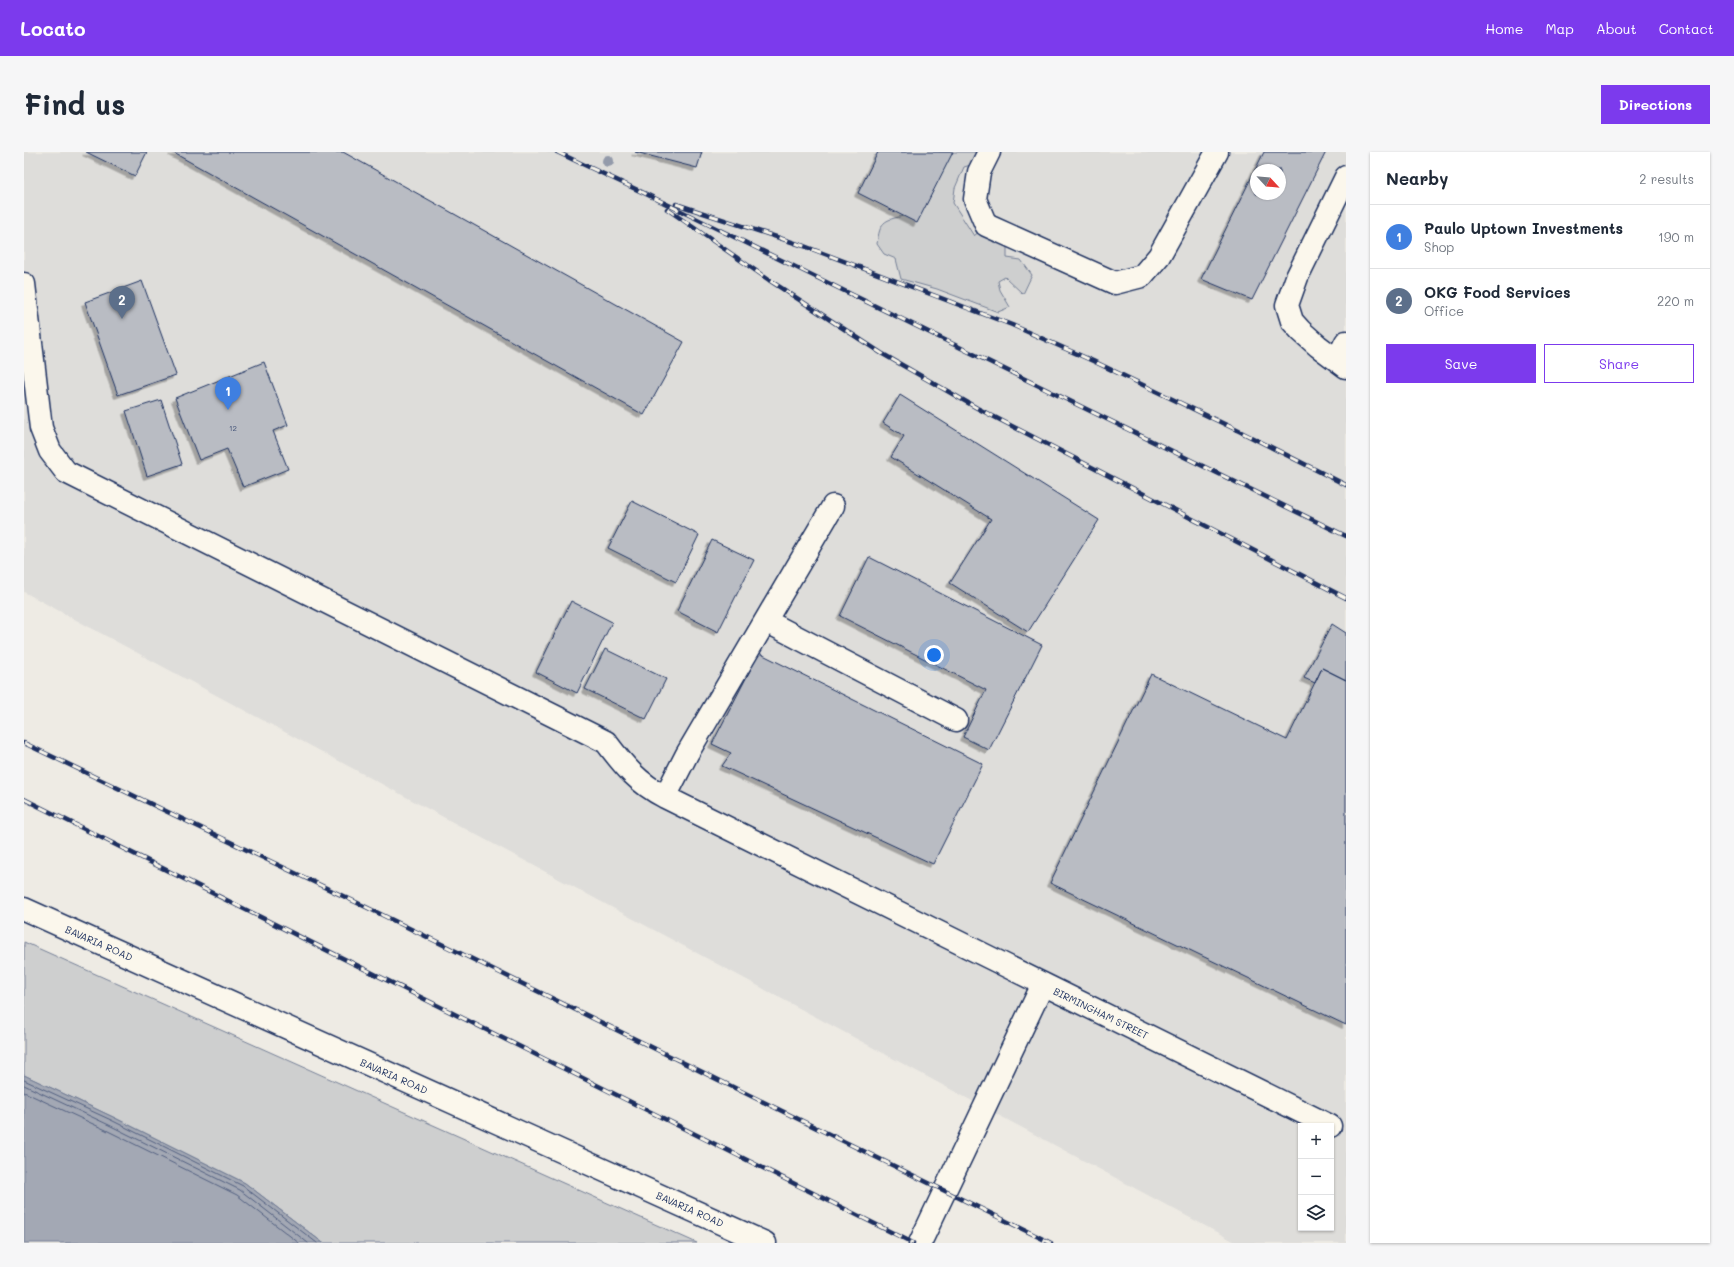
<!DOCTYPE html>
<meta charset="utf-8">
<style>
:root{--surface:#fff;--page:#f6f6f7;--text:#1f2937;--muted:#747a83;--line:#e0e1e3;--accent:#7c3aed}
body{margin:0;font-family:Mali,sans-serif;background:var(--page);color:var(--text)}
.controls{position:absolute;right:12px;bottom:12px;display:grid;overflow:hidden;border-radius:0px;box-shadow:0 1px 3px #0004}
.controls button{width:36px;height:36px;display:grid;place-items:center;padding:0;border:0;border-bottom:1px solid var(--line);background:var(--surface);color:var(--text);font:20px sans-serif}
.compass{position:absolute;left:1226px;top:12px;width:36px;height:36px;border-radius:50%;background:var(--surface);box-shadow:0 1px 3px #0004;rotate:116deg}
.you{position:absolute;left:910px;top:503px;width:14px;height:14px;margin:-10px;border:3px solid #fff;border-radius:50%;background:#1a73e8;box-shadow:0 0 0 6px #1a73e833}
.badge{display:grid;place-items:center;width:26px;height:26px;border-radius:50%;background:var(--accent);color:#fff;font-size:13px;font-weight:700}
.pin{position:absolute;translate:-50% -33px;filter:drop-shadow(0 1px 2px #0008)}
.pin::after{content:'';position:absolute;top:21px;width:14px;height:12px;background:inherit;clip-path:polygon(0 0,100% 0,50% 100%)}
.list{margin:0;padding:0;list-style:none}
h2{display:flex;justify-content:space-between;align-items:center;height:52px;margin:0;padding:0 16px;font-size:17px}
h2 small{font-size:13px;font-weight:400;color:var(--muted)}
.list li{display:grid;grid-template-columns:26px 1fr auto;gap:12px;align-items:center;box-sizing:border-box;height:64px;padding:0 16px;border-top:1px solid var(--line)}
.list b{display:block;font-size:15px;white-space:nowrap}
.list p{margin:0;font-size:13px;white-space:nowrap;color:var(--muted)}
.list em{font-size:13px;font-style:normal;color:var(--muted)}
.actions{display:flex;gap:8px;padding:12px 16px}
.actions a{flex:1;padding:9px 0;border:1px solid var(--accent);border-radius:0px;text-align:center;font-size:14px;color:var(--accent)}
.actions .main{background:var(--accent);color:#fff}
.icon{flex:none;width:22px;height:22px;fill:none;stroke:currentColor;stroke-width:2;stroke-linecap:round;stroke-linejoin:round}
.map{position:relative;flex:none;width:1322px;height:1091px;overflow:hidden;border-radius:0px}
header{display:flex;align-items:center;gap:24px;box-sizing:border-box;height:56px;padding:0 20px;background:var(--accent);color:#fff}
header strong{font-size:19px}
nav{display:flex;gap:22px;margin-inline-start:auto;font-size:14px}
.intro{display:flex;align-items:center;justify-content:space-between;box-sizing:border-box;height:96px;padding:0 24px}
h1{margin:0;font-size:28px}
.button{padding:10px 18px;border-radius:0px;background:var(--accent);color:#fff;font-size:14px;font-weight:700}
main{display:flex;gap:24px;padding:0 24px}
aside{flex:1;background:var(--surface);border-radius:0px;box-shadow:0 1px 3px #0004}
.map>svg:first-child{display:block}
.built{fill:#deddda;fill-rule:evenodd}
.green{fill:#cecfcf;stroke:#747f96}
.water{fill:#a3a8b4;stroke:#6d7892}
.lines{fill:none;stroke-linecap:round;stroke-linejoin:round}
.shore{stroke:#515f80;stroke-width:1}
.building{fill:#b9bcc3;stroke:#1b2f5e;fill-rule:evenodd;filter:url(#shadow)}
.minor-casing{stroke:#1b2f5e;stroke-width:25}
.minor{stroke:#fbf7ec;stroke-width:22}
.rail-casing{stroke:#1b2f5e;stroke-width:4.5}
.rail{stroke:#fbf7ec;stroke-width:3;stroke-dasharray:9;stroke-linecap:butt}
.tree{fill:#939aaa}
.labels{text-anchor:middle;stroke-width:3;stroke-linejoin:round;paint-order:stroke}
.number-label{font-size:8px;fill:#425277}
.street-label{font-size:10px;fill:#1b2f5e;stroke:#fbf7ec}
</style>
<header>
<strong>Locato</strong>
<nav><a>Home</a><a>Map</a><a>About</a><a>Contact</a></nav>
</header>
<div class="intro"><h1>Find us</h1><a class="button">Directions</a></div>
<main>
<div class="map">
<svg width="1322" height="1091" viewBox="0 0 1322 1091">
<defs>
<filter id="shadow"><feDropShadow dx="-3.5" dy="3.5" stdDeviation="0" flood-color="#0004"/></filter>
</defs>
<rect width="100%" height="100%" fill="#eeebe4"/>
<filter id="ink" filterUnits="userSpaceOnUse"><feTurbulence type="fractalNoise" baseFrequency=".025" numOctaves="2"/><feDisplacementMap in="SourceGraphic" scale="8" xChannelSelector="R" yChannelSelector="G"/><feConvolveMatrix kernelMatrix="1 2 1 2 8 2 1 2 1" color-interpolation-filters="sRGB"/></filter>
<g filter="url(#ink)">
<path class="built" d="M0 0H1322V1091H1213L0 440ZM1232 18H1256V42H1232ZM1277 974H1307V1076H1277Z"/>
<path class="green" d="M915 0H955L950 12 940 15 931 36 929 51 950 84 958 77 964 81 969 90 975 91 983 95V106L997 108 1008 123 999 142 981 125 974 129 976 138 986 155 974 160 913 137 877 127 872 107 860 102 853 92C856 70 859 68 880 64Z
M0 790 673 1091H299L221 1031 89 965 0 923Z"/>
<path class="water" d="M0 923 89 965 221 1031 299 1091H0Z"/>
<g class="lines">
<path class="shore" d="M0 928 87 968 219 1034 293 1091
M0 933 85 973 216 1038 284 1091
M0 940 82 978 213 1043 275 1091"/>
</g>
<path class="building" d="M62 0H123L111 24Z
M148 0H319L660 190 620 263Z
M611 0H678L673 16Z
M854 0H929L893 71 834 41Z
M1240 0H1302L1228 148 1177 127ZM1232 18H1256V42H1232Z
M118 129 152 223 94 243 61 150Z
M240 210 264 273 249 279 264 317 219 335 203 297 175 308 151 246Z
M876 243 1075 368 1004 480 926 431 967 367 867 305 880 284 859 271Z
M137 248 158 312 123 324 102 259Z
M608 349 675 383 652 430 584 396Z
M688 388 730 408 694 480 653 459Z
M845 405 1018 493 965 598 939 585 962 538 816 464Z
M547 449 588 470 553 541 512 520Z
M1308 472 1322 481V528L1298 516 1291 531 1280 526Z
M581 497 642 527 622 567 561 537Z
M735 501 959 612 909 712 698 614 707 601 688 592Z
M1298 516 1322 528V873L1026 731 1127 522 1263 588Z"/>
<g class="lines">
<defs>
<path id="minor" d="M965 0 955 20 951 47 962 73 1091 131 1118 124 1135 104 1193 0
M1322 25 1273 125 1263 153 1268 169 1277 179 1294 194 1322 215
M0 132 17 276 26 299 42 320 582 590C600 614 614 631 641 645
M1313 208 1322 190
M809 354 663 602 641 645 1019 832
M742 469 932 568
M0 757 741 1091
M896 1091 1019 832 1306 974"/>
</defs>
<use href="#minor" class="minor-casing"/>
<use href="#minor" class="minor"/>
<defs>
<path id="rail" d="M533 0 620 41 1322 384
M652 52 780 94 988 173 1069 209 1217 280 1322 333
M643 57 745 128 857 201 953 256 1322 446
M0 591 342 755 1027 1091
M0 647 889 1091"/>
</defs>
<use href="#rail" class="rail-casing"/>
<use href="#rail" class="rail"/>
</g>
<circle class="tree" cx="584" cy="9" r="6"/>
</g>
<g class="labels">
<g class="number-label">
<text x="209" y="279">12</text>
</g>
<g class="street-label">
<text transform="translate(75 791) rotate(24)" y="4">BAVARIA ROAD</text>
<text transform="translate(1077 861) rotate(26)" y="4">BIRMINGHAM STREET</text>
<text transform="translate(370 924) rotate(24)" y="4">BAVARIA ROAD</text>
<text transform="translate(666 1057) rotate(24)" y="4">BAVARIA ROAD</text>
</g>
</g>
</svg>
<div class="controls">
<button>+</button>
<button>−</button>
<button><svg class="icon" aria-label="layers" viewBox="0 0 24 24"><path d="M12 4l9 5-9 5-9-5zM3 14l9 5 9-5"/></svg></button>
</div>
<svg class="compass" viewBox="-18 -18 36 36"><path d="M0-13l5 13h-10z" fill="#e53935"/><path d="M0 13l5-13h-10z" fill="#747a83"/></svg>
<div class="you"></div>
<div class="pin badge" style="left:204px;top:258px;background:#3f7fe0">1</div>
<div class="pin badge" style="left:98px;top:167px;background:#5c6f8a">2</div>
</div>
<aside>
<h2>Nearby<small>2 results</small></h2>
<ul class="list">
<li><span class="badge" style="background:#3f7fe0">1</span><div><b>Paulo Uptown Investments</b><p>Shop</p></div><em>190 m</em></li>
<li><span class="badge" style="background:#5c6f8a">2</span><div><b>OKG Food Services</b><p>Office</p></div><em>220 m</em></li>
</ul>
<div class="actions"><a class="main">Save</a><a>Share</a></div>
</aside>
</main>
